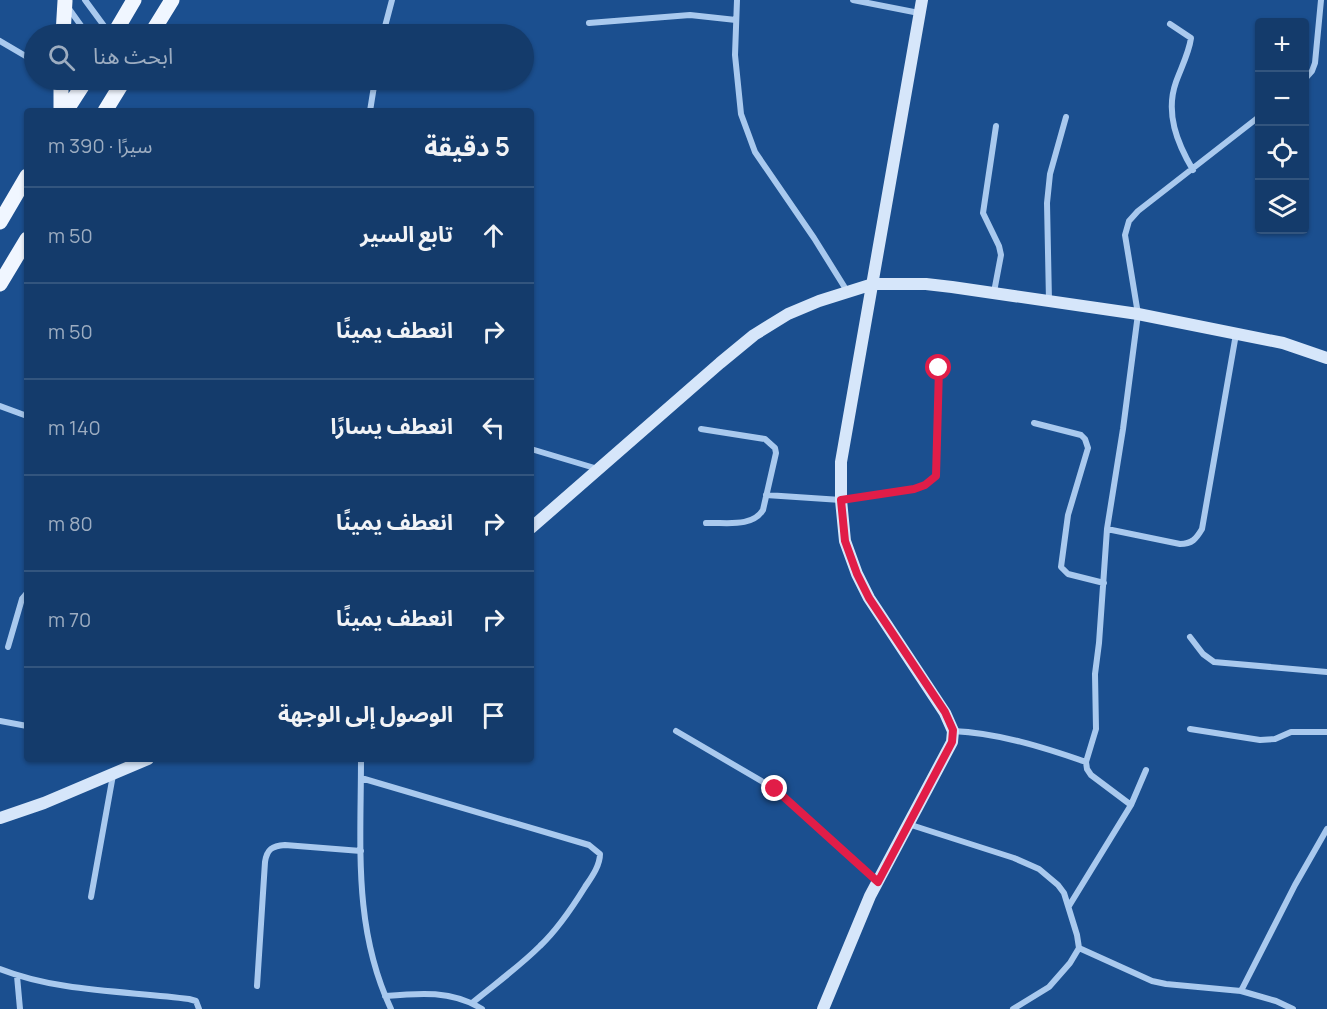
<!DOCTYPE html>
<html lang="ar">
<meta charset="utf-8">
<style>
:root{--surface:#143b6b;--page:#1d4271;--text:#f1f3f6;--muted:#9dadc1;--line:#33557e}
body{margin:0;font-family:Manrope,"Noto Sans Arabic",sans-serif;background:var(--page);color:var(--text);direction:rtl}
.controls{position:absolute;right:18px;top:18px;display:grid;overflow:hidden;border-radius:6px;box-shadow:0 2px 4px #0004}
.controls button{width:54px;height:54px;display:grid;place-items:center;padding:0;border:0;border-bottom:2px solid var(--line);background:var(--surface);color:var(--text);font:30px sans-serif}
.stop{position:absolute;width:18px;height:18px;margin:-14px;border:4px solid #e11d48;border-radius:50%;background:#fff}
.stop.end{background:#e11d48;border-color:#fff;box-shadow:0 2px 6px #0008}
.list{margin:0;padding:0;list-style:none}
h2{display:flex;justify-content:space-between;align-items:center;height:78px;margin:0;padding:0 24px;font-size:26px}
h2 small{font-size:20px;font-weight:400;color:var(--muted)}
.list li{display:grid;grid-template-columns:39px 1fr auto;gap:18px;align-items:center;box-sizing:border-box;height:96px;padding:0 24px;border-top:2px solid var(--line)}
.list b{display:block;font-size:22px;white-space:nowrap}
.list em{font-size:20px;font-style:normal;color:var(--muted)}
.icon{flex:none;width:33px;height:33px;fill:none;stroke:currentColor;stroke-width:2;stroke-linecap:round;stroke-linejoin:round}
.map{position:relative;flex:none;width:1327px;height:1009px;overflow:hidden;direction:ltr}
.search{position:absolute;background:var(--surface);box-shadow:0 2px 4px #0004;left:24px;top:24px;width:510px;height:66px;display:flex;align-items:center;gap:15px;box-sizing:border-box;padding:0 21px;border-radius:33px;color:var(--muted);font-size:22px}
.panel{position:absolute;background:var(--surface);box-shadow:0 2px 4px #0004;left:24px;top:108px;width:510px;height:654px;border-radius:6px;direction:rtl}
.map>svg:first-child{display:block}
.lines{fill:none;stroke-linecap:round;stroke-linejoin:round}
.street{stroke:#a9c9ee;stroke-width:6}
.secondary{stroke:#d6e6fa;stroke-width:12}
.primary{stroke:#f0f6ff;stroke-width:15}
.route{stroke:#e11d48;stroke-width:8}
</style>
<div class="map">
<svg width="1327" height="1009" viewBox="0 0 1327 1009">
<rect width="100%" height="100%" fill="#1b4f8f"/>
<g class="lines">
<path class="street" d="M85 0 110 34
M737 0 735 55 741 114 755 152 814 238 847 291
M853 0 919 13
M67 6 87 34
M589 23 690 15 736 20
M1170 24 1191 38C1189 53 1181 68 1176 82 1165 113 1177 143 1193 170
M383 34 392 0
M0 41 34 61
M1304 80 1312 71 1315 63 1321 0
M370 111 375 80
M994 292 1001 255 999 246 983 213 996 126
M1049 301 1047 203 1050 174 1066 117
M0 406 27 416
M1034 423 1081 435 1085 439 1088 448 1068 515 1061 567 1068 574 1104 583
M701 429 765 439 775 448 776 453 763 510C752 528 725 522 706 523
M531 449 598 469
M766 495 841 500 914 489 925 485 936 476 939 368
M1107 529 1180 544C1192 544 1196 539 1202 529L1236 334
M1190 637 1203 654 1214 662 1327 672
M8 647 22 599 27 593
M0 721 27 726
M1190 729 1260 740 1275 739 1291 732H1327
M676 731 775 789 878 882
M953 731C998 733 1043 747 1086 762
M361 759C361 846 353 928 391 1009
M361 778 589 845 600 854C600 866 591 878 585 887 572 908 558 929 540 946 519 967 495 984 472 1003
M1131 805 1091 775 1087 769 1086 762 1096 729 1095 674 1099 643 1107 529 1123 429 1138 314 1125 235 1129 221 1138 211 1260 116
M908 824 1014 858 1039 869 1058 885 1064 893 1077 935 1079 948 1070 963 1049 987 1013 1009
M91 897 113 775
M1069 906 1131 805 1146 770
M1079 948 1152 981 1166 984 1241 991 1276 1001 1293 1009
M0 969C58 992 127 991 189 999L196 1001 199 1009
M17 976 20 1009
M257 986 265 862C267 849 272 846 285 845L361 851
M1241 991 1295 885 1327 829
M385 996C419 993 452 990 482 1009"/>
<path class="secondary" d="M531 528 720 363 754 335 788 314 819 301 873 284H926L952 287 1138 314 1283 343 1327 358
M0 818 44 803 148 759
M823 1009 870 896 952 742 953 731 945 713 869 598 857 574 845 541 841 500V462L922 0"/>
<path class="primary" d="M63 34 65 1
M114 34 134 0
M151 34 172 0
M61 111V80
M66 111 86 80
M105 111 124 80
M0 222 27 176
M0 284 27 239"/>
</g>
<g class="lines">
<path class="route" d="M775 789 878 882 952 742 953 730 945 712 869 598 857 574 845 541 841 500 914 489 925 485 936 476 939 368"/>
</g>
</svg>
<div class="controls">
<button>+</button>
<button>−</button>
<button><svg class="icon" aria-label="locate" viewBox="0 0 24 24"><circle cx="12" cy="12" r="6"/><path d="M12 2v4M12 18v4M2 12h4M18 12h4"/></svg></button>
<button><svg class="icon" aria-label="layers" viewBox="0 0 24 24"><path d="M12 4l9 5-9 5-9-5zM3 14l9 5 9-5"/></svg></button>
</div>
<div class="stop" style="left:939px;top:368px"></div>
<div class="stop end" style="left:775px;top:789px"></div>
<div class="search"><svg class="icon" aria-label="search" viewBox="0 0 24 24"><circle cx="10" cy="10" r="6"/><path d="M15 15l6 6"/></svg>ابحث هنا</div>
<section class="panel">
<h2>5 دقيقة<small>سيرًا · 390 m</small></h2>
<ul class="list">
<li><svg class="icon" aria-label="ahead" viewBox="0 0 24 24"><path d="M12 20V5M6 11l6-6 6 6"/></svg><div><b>تابع السير</b></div><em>50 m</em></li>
<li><svg class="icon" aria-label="right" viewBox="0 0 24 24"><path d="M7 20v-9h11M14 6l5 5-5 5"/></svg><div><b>انعطف يمينًا</b></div><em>50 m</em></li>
<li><svg class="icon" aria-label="left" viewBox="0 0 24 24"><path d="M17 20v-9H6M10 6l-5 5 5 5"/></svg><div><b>انعطف يسارًا</b></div><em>140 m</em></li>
<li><svg class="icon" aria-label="right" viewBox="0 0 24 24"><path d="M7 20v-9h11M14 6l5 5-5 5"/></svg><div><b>انعطف يمينًا</b></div><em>80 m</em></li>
<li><svg class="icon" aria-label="right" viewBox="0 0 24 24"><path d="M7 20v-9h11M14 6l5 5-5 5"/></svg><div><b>انعطف يمينًا</b></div><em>70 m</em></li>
<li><svg class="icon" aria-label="arrive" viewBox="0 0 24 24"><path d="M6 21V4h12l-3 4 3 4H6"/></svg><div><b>الوصول إلى الوجهة</b></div></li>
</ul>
</section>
</div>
